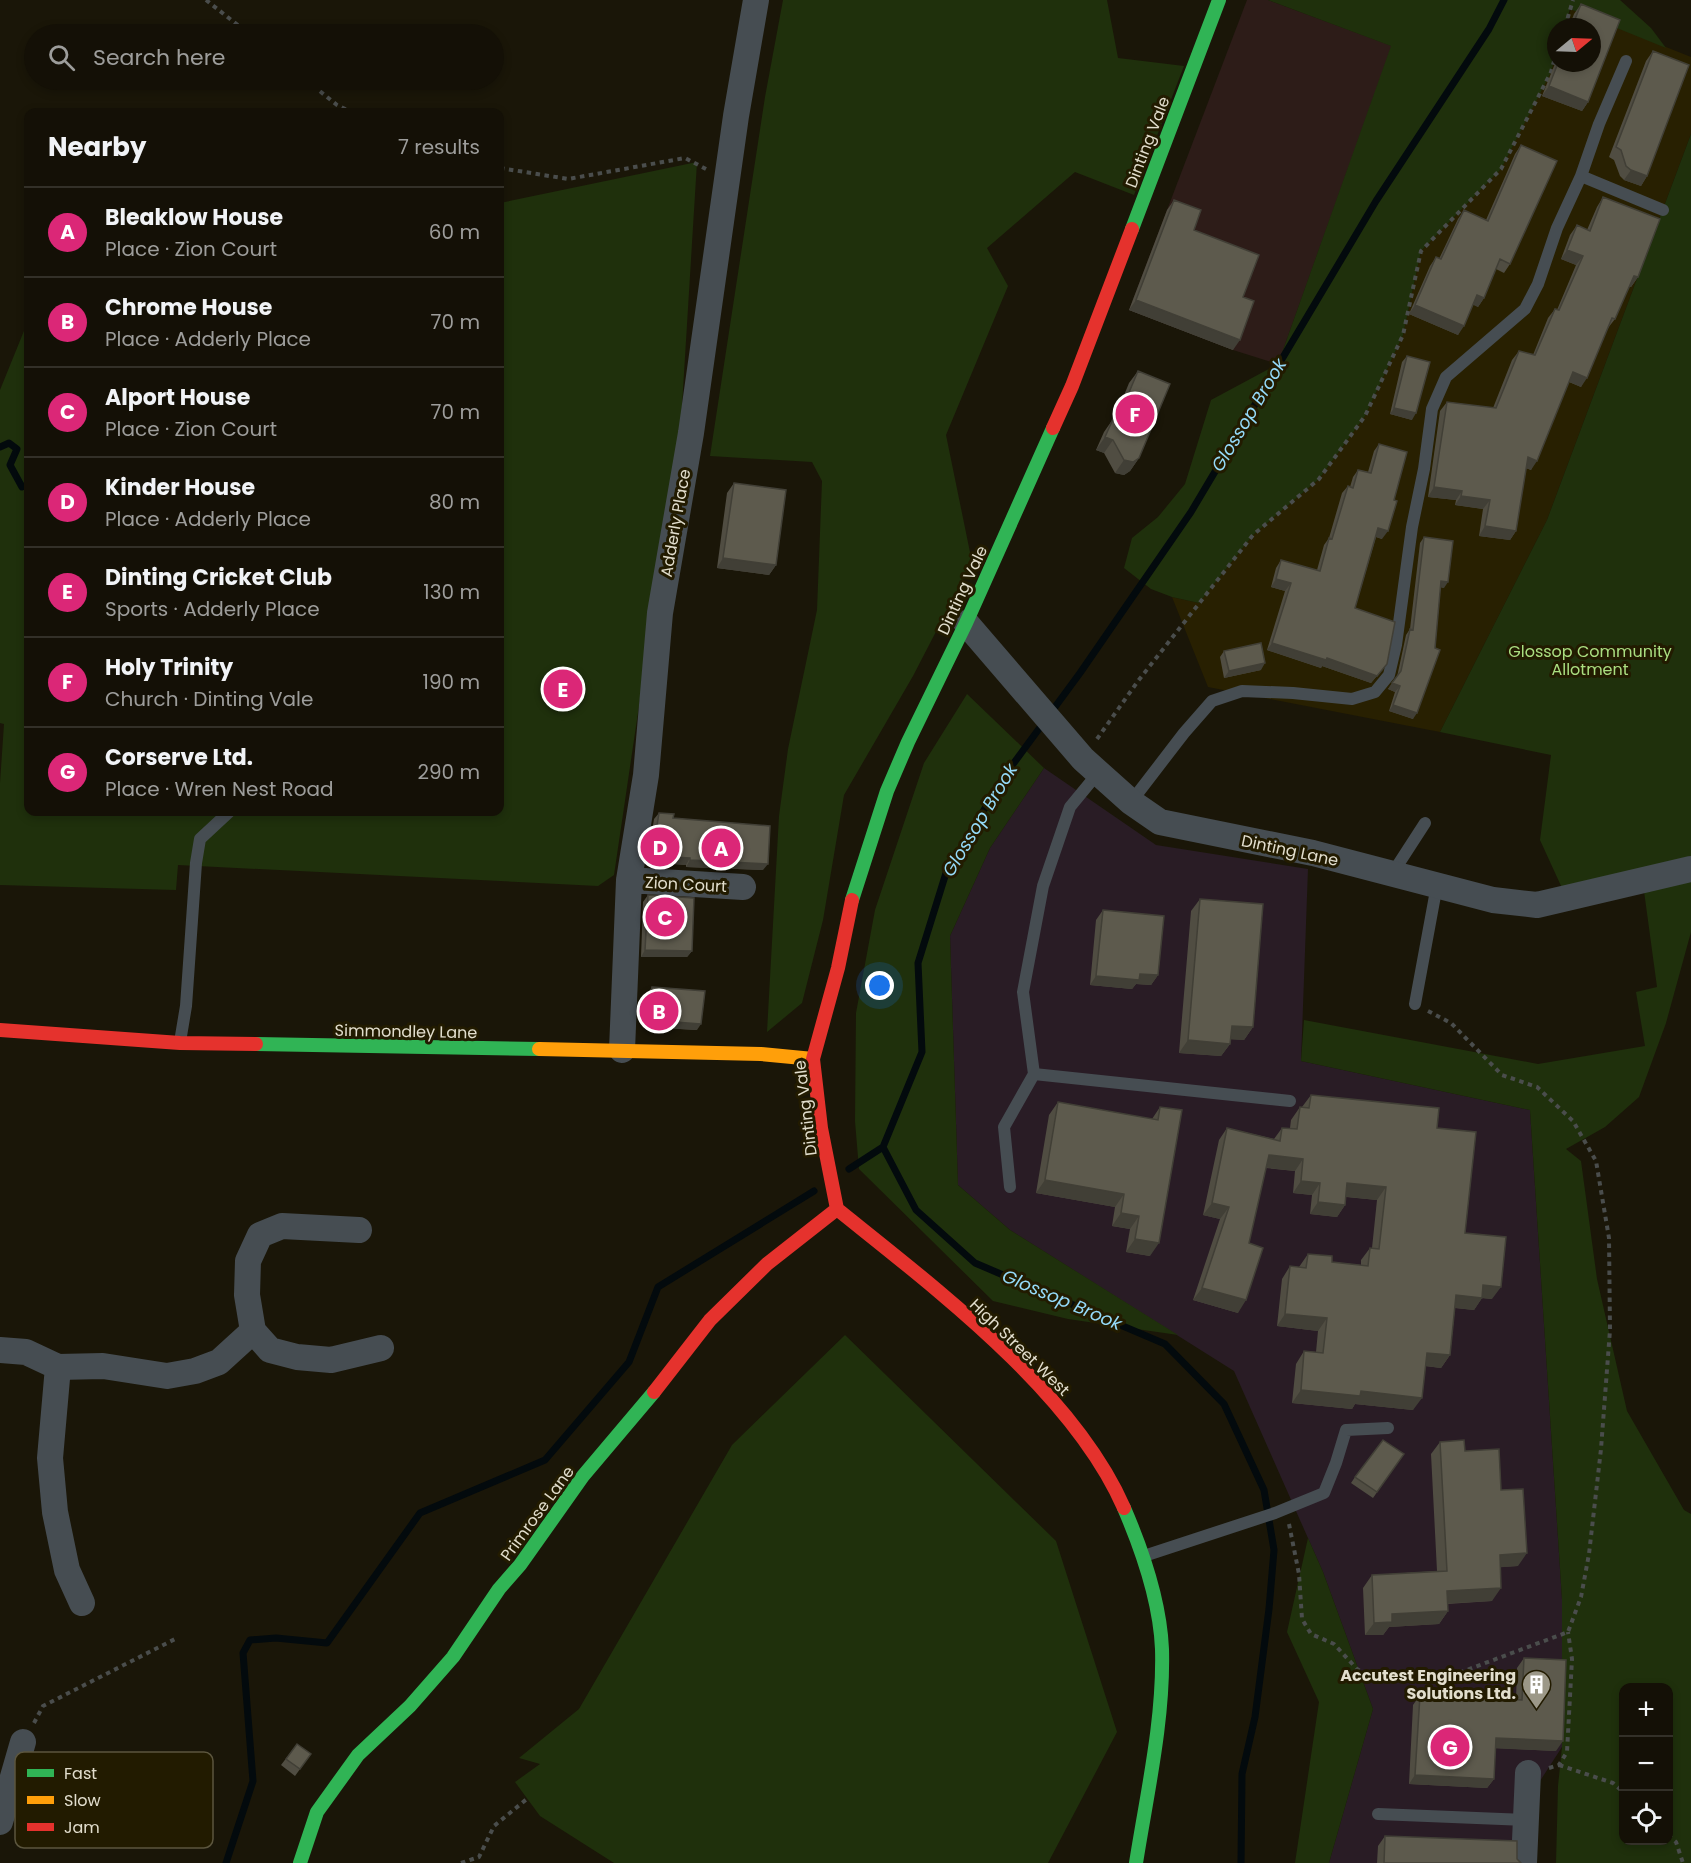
<!DOCTYPE html>
<meta charset="utf-8">
<style>
:root{--surface:#141006;--page:#1d1910;--text:#f1f3f6;--muted:#9d9d9b;--line:#333028;--accent:#db2777}
body{margin:0;font-family:Poppins,sans-serif;background:var(--page);color:var(--text)}
.controls{position:absolute;right:18px;bottom:18px;display:grid;overflow:hidden;border-radius:12px;box-shadow:0 3px 9px #0003}
.controls button{width:54px;height:54px;display:grid;place-items:center;padding:0;border:0;border-bottom:2px solid var(--line);background:var(--surface);color:var(--text);font:30px sans-serif}
.compass{position:absolute;left:1547px;top:18px;width:54px;height:54px;border-radius:50%;background:var(--surface);box-shadow:0 3px 9px #0003;rotate:71deg}
.you{position:absolute;left:880px;top:986px;width:21px;height:21px;margin:-15px;border:4px solid #fff;border-radius:50%;background:#1a73e8;box-shadow:0 0 0 9px #1a73e833}
.badge{display:grid;place-items:center;width:39px;height:39px;border-radius:50%;background:var(--accent);color:#fff;font-size:20px;font-weight:700}
.pin{position:absolute;translate:-50% -50%;border:3px solid #fff;box-shadow:0 2px 6px #0006}
.list{margin:0;padding:0;list-style:none}
h2{display:flex;justify-content:space-between;align-items:center;height:78px;margin:0;padding:0 24px;font-size:26px}
h2 small{font-size:20px;font-weight:400;color:var(--muted)}
.list li{display:grid;grid-template-columns:39px 1fr auto;gap:18px;align-items:center;box-sizing:border-box;height:90px;padding:0 24px;border-top:2px solid var(--line)}
.list b{display:block;font-size:22px;white-space:nowrap}
.list p{margin:0;font-size:20px;white-space:nowrap;color:var(--muted)}
.list em{font-size:20px;font-style:normal;color:var(--muted)}
.icon{flex:none;width:33px;height:33px;fill:none;stroke:currentColor;stroke-width:2;stroke-linecap:round;stroke-linejoin:round}
.map{position:relative;flex:none;width:1691px;height:1863px;overflow:hidden}
.search{position:absolute;background:var(--surface);box-shadow:0 3px 9px #0003;left:24px;top:24px;width:480px;height:66px;display:flex;align-items:center;gap:15px;box-sizing:border-box;padding:0 21px;border-radius:33px;color:var(--muted);font-size:22px}
.panel{position:absolute;background:var(--surface);box-shadow:0 3px 9px #0003;left:24px;top:108px;width:480px;height:708px;border-radius:12px}
.map>svg:first-child{display:block}
.built{fill:#282001}
.industrial{fill:#291c25}
.education{fill:#2d1c18}
.green{fill:#1f300c;fill-rule:evenodd}
.lines{fill:none;stroke-linecap:round;stroke-linejoin:round}
.stream{stroke:#030a0d;stroke-width:7}
.path{stroke:#4a4d4c;stroke-width:4;stroke-dasharray:4.5 4.5;stroke-linecap:butt}
.lane{stroke:#464d52;stroke-width:12}
.street{stroke:#464d52;stroke-width:26}
.fast{stroke:#30b455;stroke-width:14}
.slow{stroke:#ff9f0a;stroke-width:14}
.jam{stroke:#e5322d;stroke-width:14}
.wall{fill:#504d42}
.shaded-wall{fill:#413f36}
.building{fill:#5d5a4d;stroke:#413f36;stroke-width:1.5}
.labels{text-anchor:middle;stroke-width:6;stroke-linejoin:round;paint-order:stroke}
.street-label{font-size:16px;fill:#e2decd;stroke:#221b00}
.park-label{font-size:16px;fill:#aade80;stroke:#221b00}
.poi-label{font-size:16px;font-weight:bold;fill:#e2decd;stroke:#221b00;text-anchor:end}
.water-label{font-size:18px;font-style:italic;fill:#95daf8;stroke:#221b00}
.key{fill:#221b00;stroke:#5c563e;stroke-width:1.5}
.key-label{font-size:16px;fill:#e2decd}
</style>
<div class="map">
<svg width="1691" height="1863" viewBox="0 0 1691 1863">
<rect width="100%" height="100%" fill="#1a1608"/>
<path class="built" d="M1571 9 1691 57V134L1547 520 1440 732 1208 687 1172 597 1199 603 1253 535 1319 479 1365 416 1403 335 1421 251 1501 169 1550 72 1556 54V63H1592V27H1565Z"/>
<path class="industrial" d="M1044 768 1156 845 1308 869 1301 1061 1530 1110 1562 1599V1747L1540 1781 1536 1863H1329L1373 1709 1323 1572 1234 1371 1010 1230 958 1185 950 936 990 848Z"/>
<path class="education" d="M1247 0H1268L1392 46 1278 364 1233 350 1129 310Z"/>
<path class="green" d="M783 0H1107L1118 58 1184 66 1134 195 1075 172 987 248 1008 286 946 435 972 562 913 676 844 795 823 920 802 1003 767 1032 779 816 788 749 817 610 822 481 812 462 710 456 765 97Z
M1268 0H1620L1651 28 1666 48 1570 9 1565 27H1556V54L1551 72 1501 169 1421 251 1403 335 1365 416 1319 479 1253 535 1199 603 1172 597 1151 589 1124 568 1132 538 1158 517 1185 484 1211 400 1278 364 1391 46Z
M1691 134V856L1562 888 1540 840 1551 755 1440 732 1547 520Z
M697 162 681 422 614 875 598 886 178 865 176 890 0 885V783L4 724 0 723V390L28 321V812H500V203Z
M967 694 1044 768 990 848 950 936 958 1185 1010 1230 1178 1335 1068 1319 993 1301 859 1169 855 1121 856 1013 875 910 924 763Z
M1691 880V932L1666 1023 1639 1097 1605 1127 1566 1149 1581 1161 1597 1279 1627 1411 1684 1510 1691 1514V1863H1556L1558 1786 1562 1747V1599L1530 1110 1301 1061 1304 1020 1538 1064 1645 1046 1636 992 1657 987 1644 891ZM1624 1688H1668V1840H1624Z
M845 1335 1056 1541 1117 1732 1048 1863H614L540 1816 515 1782 540 1764 519 1758 579 1709 732 1445Z
M1308 1538 1323 1572 1373 1709 1329 1863H1295L1319 1702 1287 1632Z"/>
<g class="lines">
<path class="stream" d="M0 447 9 443 17 449 10 465 22 487 28 485
M849 1169 883 1147
M226 1863 253 1781 243 1653 250 1640 276 1638 327 1643 420 1513 545 1460 629 1362 658 1287 814 1191
M1241 1863 1242 1774 1255 1717 1269 1609 1274 1550 1264 1490 1224 1404 1165 1344 975 1263 916 1210 883 1147 922 1052 918 963 946 873 1005 775 1080 673 1191 512 1376 201 1489 29 1504 0"/>
<path class="path" d="M206 0 249 34
M1565 27 1573 0
M306 80 337 105 351 112
M500 168 568 179 685 158 706 169
M1097 739 1138 681 1253 535 1319 479 1365 416 1403 335 1421 251 1501 169 1551 72 1556 54
M1289 1524 1299 1574 1302 1619 1311 1634 1334 1644 1357 1669 1372 1678 1440 1680 1568 1632 1581 1597 1589 1554 1601 1449 1610 1330 1609 1238 1596 1161 1573 1121 1537 1087 1502 1075 1451 1023 1428 1011
M34 1723 43 1706 175 1639
M1559 1765 1613 1783 1624 1793
M1549 1768 1559 1765 1567 1752 1572 1659 1568 1632
M1668 1835 1676 1842 1683 1863
M461 1863 479 1857 494 1826 528 1798"/>
<path class="lane" d="M1581 176 1663 210
M1098 773 1070 807 1043 886 1023 992 1034 1074 1290 1101
M1131 802 1184 733 1212 701 1242 691 1293 693 1352 699 1375 692 1389 675 1396 645 1412 527 1424 469 1432 409 1446 377 1525 309 1538 284 1557 228 1581 176 1599 124 1626 61
M1392 874 1425 823
M1415 1004 1437 885
M180 1042 186 1006 196 863 200 839 229 812
M1010 1187 1004 1127 1034 1074
M1144 1556 1275 1513 1324 1493 1336 1463 1346 1430 1388 1428
M1378 1814 1526 1820"/>
<path class="street" d="M966 623 1083 759 1131 802 1160 822 1313 853 1493 900 1537 905 1691 869
M629 880 743 887
M622 1050 629 880 646 775 660 613 691 433 736 116 756 0
M253 1331 247 1295 248 1261 260 1235 282 1226 359 1230
M0 1350 26 1352 58 1367 50 1458 55 1512 67 1570 82 1603
M58 1367 103 1366 167 1376 195 1371 219 1362 253 1331 270 1350 297 1357 331 1360 381 1348
M0 1822 23 1742
M1524 1863 1528 1773"/>
<path class="fast" d="M1132 229 1219 0
M852 900 887 791 908 742 966 623 1053 428
M256 1044 539 1049
M1124 1508C1143 1552 1160 1601 1162 1649 1164 1720 1147 1793 1136 1863
M300 1863 317 1812 358 1755 410 1706 453 1657 499 1589 520 1565 583 1476 654 1392"/>
<path class="slow" d="M539 1049 761 1054 813 1059"/>
<path class="jam" d="M1053 428 1072 386 1132 229
M0 1030 180 1043 256 1044
M837 1209 821 1128 813 1059 838 968 852 900
M837 1209C935 1288 1073 1391 1124 1508
M654 1392 710 1320 767 1264 837 1209"/>
</g>
<path class="wall" d="M1581 4 1620 20 1588 102 1582 111 1542 96 1556 61V63H1592V27H1569L1574 14Z
M1653 51 1647 176 1641 186 1624 180 1620 176 1614 160 1609 157 1646 61Z
M1521 145 1510 264 1504 273 1496 269 1484 298 1478 307 1473 304 1458 335 1409 314 1430 266 1436 257 1439 259 1458 219 1464 210 1486 220 1515 154Z
M1603 197 1638 277 1631 287 1629 286 1615 319 1608 328 1581 387 1569 382 1531 470 1526 468 1516 531 1510 540 1479 536 1483 509 1455 505 1456 500 1428 497 1440 411 1447 402 1493 408 1512 360 1519 351 1533 355 1548 318 1555 309 1557 310 1576 265 1561 259 1570 235 1577 225 1587 230 1597 207Z
M1174 200 1194 230 1243 297 1233 350 1129 310 1167 210Z
M1407 356 1412 420 1390 414 1402 362Z
M1138 371 1139 458 1130 471 1124 475 1115 473 1104 453 1096 450 1104 432 1113 419 1114 420 1129 383Z
M1379 444 1382 539 1376 537 1355 608 1381 671 1371 683 1322 666 1321 668 1267 650 1285 591 1271 587 1276 568 1281 560 1317 570 1324 545 1329 538 1342 493 1348 486 1350 487 1353 477 1358 470 1368 472 1374 451Z
M734 483 776 565 769 575 717 568 727 493Z
M1424 537 1444 588 1440 587 1413 719 1389 711 1395 692 1388 689 1397 677 1406 635 1410 629 1420 543Z
M1224 651 1261 670 1224 678 1220 657Z
M659 813 673 818 763 870 686 867V865L647 862 654 819Z
M648 895 692 951 687 957H641L643 902Z
M1200 899 1253 1027 1244 1040 1231 1039 1230 1044 1221 1056 1179 1053 1191 911Z
M1103 910 1158 975 1151 985 1136 984 1132 989 1090 985 1096 920Z
M652 987 697 1030 645 1027 648 993Z
M1311 1095 1437 1128 1465 1233 1492 1299 1482 1298 1474 1310 1455 1308 1450 1355 1441 1368 1425 1366 1413 1410 1355 1404 1352 1409 1292 1403 1296 1364 1304 1351 1316 1352 1318 1331 1277 1326 1282 1279 1290 1266 1299 1267 1308 1254 1332 1262 1361 1265V1260L1370 1248H1372L1377 1200 1346 1197 1345 1205 1337 1217 1310 1214 1312 1195 1293 1193 1295 1171 1266 1168 1249 1243 1238 1313 1193 1300 1220 1219 1203 1215 1219 1140 1227 1128 1274 1139 1282 1128H1290L1291 1120 1300 1107H1302Z
M1058 1102 1152 1119 1160 1107 1150 1256 1126 1252 1130 1229 1112 1226 1115 1207 1036 1193 1049 1115Z
M1440 1442 1465 1451 1501 1490 1518 1566 1500 1567 1492 1601 1447 1604 1448 1611 1439 1624 1389 1627 1383 1635H1365L1363 1588 1372 1575 1437 1571 1431 1454Z
M1404 1454 1373 1498 1351 1483 1355 1477Z
M1524 1658 1556 1751 1495 1748 1494 1779 1487 1788 1409 1784 1413 1705 1420 1695 1516 1700 1517 1668Z
M297 1744 311 1754 295 1776 281 1765Z
M1385 1836 1517 1859 1521 1863H1377L1378 1846Z"/>
<path class="shaded-wall" d="M1549 86 1588 102 1582 111 1542 96Z
M1631 170 1647 176 1641 186 1624 180Z
M1567 250 1583 256 1576 265 1561 259Z
M1634 276 1638 277 1631 287 1627 285Z
M1477 295 1484 298 1478 307 1471 304Z
M1136 300 1240 340 1233 350 1129 310Z
M1415 305 1464 326 1458 335 1409 314Z
M1573 372 1587 378 1581 387 1567 381Z
M1394 408 1416 413 1412 420 1390 414Z
M1105 437 1113 440 1104 453 1096 450Z
M1528 457 1537 461 1531 470 1521 466Z
M1139 458 1130 471 1124 475 1115 473 1124 460Z
M1434 487 1462 491 1456 500 1428 497Z
M1461 496 1490 500 1483 509 1455 505Z
M1485 526 1516 531 1510 540 1479 536Z
M1378 528 1388 531 1382 539 1373 536Z
M723 558 776 565 769 575 717 568Z
M1276 579 1291 583 1285 591 1271 587Z
M1441 581 1448 582 1444 588 1437 586Z
M1272 643 1327 658 1387 664 1371 683 1322 666 1321 668 1267 650Z
M1265 663 1261 670 1224 678 1229 671Z
M1392 683 1400 686 1395 692 1388 689Z
M1393 705 1417 713 1413 719 1389 711Z
M652 856 690 858 686 865 647 862Z
M690 860 768 864 763 870 686 867Z
M645 950 692 951 687 957H641Z
M1140 974 1158 975 1151 985 1136 984 1132 989 1090 985 1096 976Z
M649 1020 701 1024 697 1030 645 1027Z
M1232 1026 1253 1027 1244 1040 1223 1039Z
M1188 1040 1230 1044 1221 1056 1179 1053Z
M1269 1155 1303 1159 1295 1171 1260 1167Z
M1045 1180 1124 1194 1115 1207 1036 1193Z
M1301 1181 1320 1183 1312 1195 1293 1193Z
M1347 1183 1386 1187 1377 1200 1339 1196Z
M1318 1202 1345 1205 1337 1217 1310 1214Z
M1212 1203 1229 1207 1220 1219 1203 1215Z
M1121 1213 1139 1216 1130 1229 1112 1226Z
M1135 1239 1159 1243 1150 1256 1126 1252Z
M1483 1285 1501 1287 1492 1299 1482 1298 1474 1310 1447 1307 1456 1295Z
M1202 1288 1246 1300 1238 1313 1193 1300Z
M1285 1314 1327 1318 1318 1331 1277 1326Z
M1427 1353 1450 1355 1441 1368 1418 1365Z
M1301 1390 1361 1391 1422 1398 1413 1410 1355 1404 1352 1409 1292 1403Z
M1527 1553 1518 1566 1491 1568 1500 1555Z
M1501 1588 1492 1601 1438 1604 1447 1591Z
M1448 1611 1439 1624 1389 1627 1383 1635H1365L1374 1623 1392 1614Z
M1496 1738 1563 1741 1556 1751 1489 1748Z
M1415 1775 1494 1779 1487 1788 1409 1784Z"/>
<path class="building" d="M1581 4 1620 20 1588 102 1549 86 1558 63H1592V27H1572Z
M1653 51 1689 65 1647 176 1631 170 1626 166 1621 150 1616 147Z
M1521 145 1557 161 1510 264 1500 259 1484 298 1477 295 1464 326 1415 305 1436 257 1441 259 1464 210 1488 221Z
M1603 197 1660 219 1638 277 1634 276 1615 319 1612 318 1587 378 1573 372 1537 461 1528 457 1516 531 1485 526 1490 500 1461 496 1462 491 1434 487 1447 402 1496 408 1519 351 1535 355 1555 309 1559 310 1583 256 1567 250 1577 225 1590 231Z
M1174 200 1201 210 1194 230 1259 255 1243 297 1254 301 1240 340 1136 300Z
M1407 356 1430 362 1416 413 1394 408Z
M1138 371 1170 384 1139 458 1133 462 1124 460 1113 440 1105 437 1113 419 1117 421Z
M1379 444 1407 452 1394 500 1397 501 1388 531 1378 528 1355 608 1395 622 1387 664 1377 676 1327 658 1326 660 1272 643 1291 583 1276 579 1281 560 1320 571 1329 538 1332 539 1348 486 1353 488 1358 470 1371 473Z
M734 483 786 490 776 565 723 558Z
M1424 537 1453 541 1448 582 1441 581 1435 648 1440 650 1417 713 1393 705 1400 686 1392 683 1401 671 1410 629 1413 630Z
M1261 643 1265 663 1229 671 1224 651Z
M659 813 674 814 673 818 770 826 768 864 690 860V858L652 856Z
M648 895 694 898 692 951 645 950Z
M1200 899 1263 904 1253 1027 1232 1026 1230 1044 1188 1040Z
M1103 910 1164 916 1158 975 1140 974 1139 980 1096 976Z
M652 987 705 991 701 1024 649 1020Z
M1311 1095 1439 1108 1437 1128 1476 1132 1465 1233 1506 1237 1501 1287 1483 1285 1482 1298 1456 1295 1450 1355 1427 1353 1422 1398 1361 1391 1360 1396 1301 1390 1304 1351 1323 1353 1327 1318 1285 1314 1290 1266 1306 1268 1308 1254 1332 1256V1262L1368 1266 1370 1248 1379 1249 1386 1187 1347 1183 1345 1205 1318 1202 1320 1183 1301 1181 1303 1159 1269 1155 1249 1243 1263 1248 1246 1300 1202 1288 1229 1207 1212 1203 1227 1128 1280 1141 1282 1128 1297 1129 1300 1107 1309 1108Z
M1058 1102 1158 1120 1160 1107 1182 1110 1159 1243 1135 1239 1139 1216 1121 1213 1124 1194 1045 1180Z
M1383 1440 1404 1454 1377 1492 1355 1477Z
M1464 1440 1465 1451 1499 1449 1501 1490 1523 1489 1527 1553 1500 1555 1501 1588 1447 1591 1448 1611 1392 1614V1622L1374 1623 1372 1575 1447 1571 1440 1442Z
M1524 1658 1566 1660 1563 1741 1496 1738 1494 1779 1415 1775 1420 1695 1522 1700Z
M297 1744 311 1754 300 1769 286 1759Z
M1385 1836 1517 1841V1859L1521 1863H1384Z"/>
<defs>
<symbol id="building-pin" viewBox="-11 -11 22 30"><path d="M0 17L-7.5 6A9.5 9.5 0 1 1 7.5 6Z" fill="#9c9888" stroke="#221b00"/><path d="M-4-6H4V6H1V3H-1V6H-4ZM-2.5-4.3h1.7v1.8h-1.7ZM.8-4.3h1.7v1.8H.8ZM-2.5-1h1.7V.8h-1.7ZM.8-1h1.7V.8H.8Z" fill="#fff"/></symbol>
</defs>
<g fill-rule="evenodd">
<use href="#building-pin" x="1520" y="1668" width="33" height="45"/>
</g>
<g class="labels">
<g class="street-label">
<text transform="translate(1147 142) rotate(-69)" y="6">Dinting Vale</text>
<text transform="translate(675 523) rotate(-80)" y="6">Adderly Place</text>
<text transform="translate(962 590) rotate(-65)" y="6">Dinting Vale</text>
<text transform="translate(1290 850) rotate(12)" y="6">Dinting Lane</text>
<text transform="translate(686 884) rotate(3)" y="6">Zion Court</text>
<text transform="translate(406 1031) rotate(1)" y="6">Simmondley Lane</text>
<text transform="translate(805 1108) rotate(-97)" y="6">Dinting Vale</text>
<text transform="translate(1020 1347) rotate(44)" y="6">High Street West</text>
<text transform="translate(537 1513) rotate(-54)" y="6">Primrose Lane</text>
</g>
<g class="park-label">
<text x="1590" y="657">Glossop Community<tspan x="1590" dy="18">Allotment</tspan></text>
</g>
<g class="poi-label">
<text x="1516" y="1681">Accutest Engineering<tspan x="1516" dy="18">Solutions Ltd.</tspan></text>
</g>
<g class="water-label">
<text transform="translate(1249 415) rotate(-59)" y="6">Glossop Brook</text>
<text transform="translate(980 820) rotate(-59)" y="6">Glossop Brook</text>
<text transform="translate(1062 1300) rotate(23)" y="6">Glossop Brook</text>
</g>
</g>
<rect x="15" y="1752" width="198" height="96" rx="9" class="key"/>
<rect x="27" y="1769" width="27" height="8" fill="#30b455"/>
<rect x="27" y="1796" width="27" height="8" fill="#ff9f0a"/>
<rect x="27" y="1823" width="27" height="8" fill="#e5322d"/>
<g class="key-label">
<text x="64" y="1779">Fast</text>
<text x="64" y="1806">Slow</text>
<text x="64" y="1833">Jam</text>
</g>
</svg>
<div class="controls">
<button>+</button>
<button>−</button>
<button><svg class="icon" aria-label="locate" viewBox="0 0 24 24"><circle cx="12" cy="12" r="6"/><path d="M12 2v4M12 18v4M2 12h4M18 12h4"/></svg></button>
</div>
<svg class="compass" viewBox="-18 -18 36 36"><path d="M0-13l5 13h-10z" fill="#e53935"/><path d="M0 13l5-13h-10z" fill="#9d9d9b"/></svg>
<div class="you"></div>
<div class="pin badge" style="left:721px;top:848px">A</div>
<div class="pin badge" style="left:659px;top:1011px">B</div>
<div class="pin badge" style="left:665px;top:917px">C</div>
<div class="pin badge" style="left:660px;top:847px">D</div>
<div class="pin badge" style="left:563px;top:689px">E</div>
<div class="pin badge" style="left:1135px;top:414px">F</div>
<div class="pin badge" style="left:1450px;top:1747px">G</div>
<div class="search"><svg class="icon" aria-label="search" viewBox="0 0 24 24"><circle cx="10" cy="10" r="6"/><path d="M15 15l6 6"/></svg>Search here</div>
<section class="panel">
<h2>Nearby<small>7 results</small></h2>
<ul class="list">
<li><span class="badge">A</span><div><b>Bleaklow House</b><p>Place · Zion Court</p></div><em>60 m</em></li>
<li><span class="badge">B</span><div><b>Chrome House</b><p>Place · Adderly Place</p></div><em>70 m</em></li>
<li><span class="badge">C</span><div><b>Alport House</b><p>Place · Zion Court</p></div><em>70 m</em></li>
<li><span class="badge">D</span><div><b>Kinder House</b><p>Place · Adderly Place</p></div><em>80 m</em></li>
<li><span class="badge">E</span><div><b>Dinting Cricket Club</b><p>Sports · Adderly Place</p></div><em>130 m</em></li>
<li><span class="badge">F</span><div><b>Holy Trinity</b><p>Church · Dinting Vale</p></div><em>190 m</em></li>
<li><span class="badge">G</span><div><b>Corserve Ltd.</b><p>Place · Wren Nest Road</p></div><em>290 m</em></li>
</ul>
</section>
</div>
